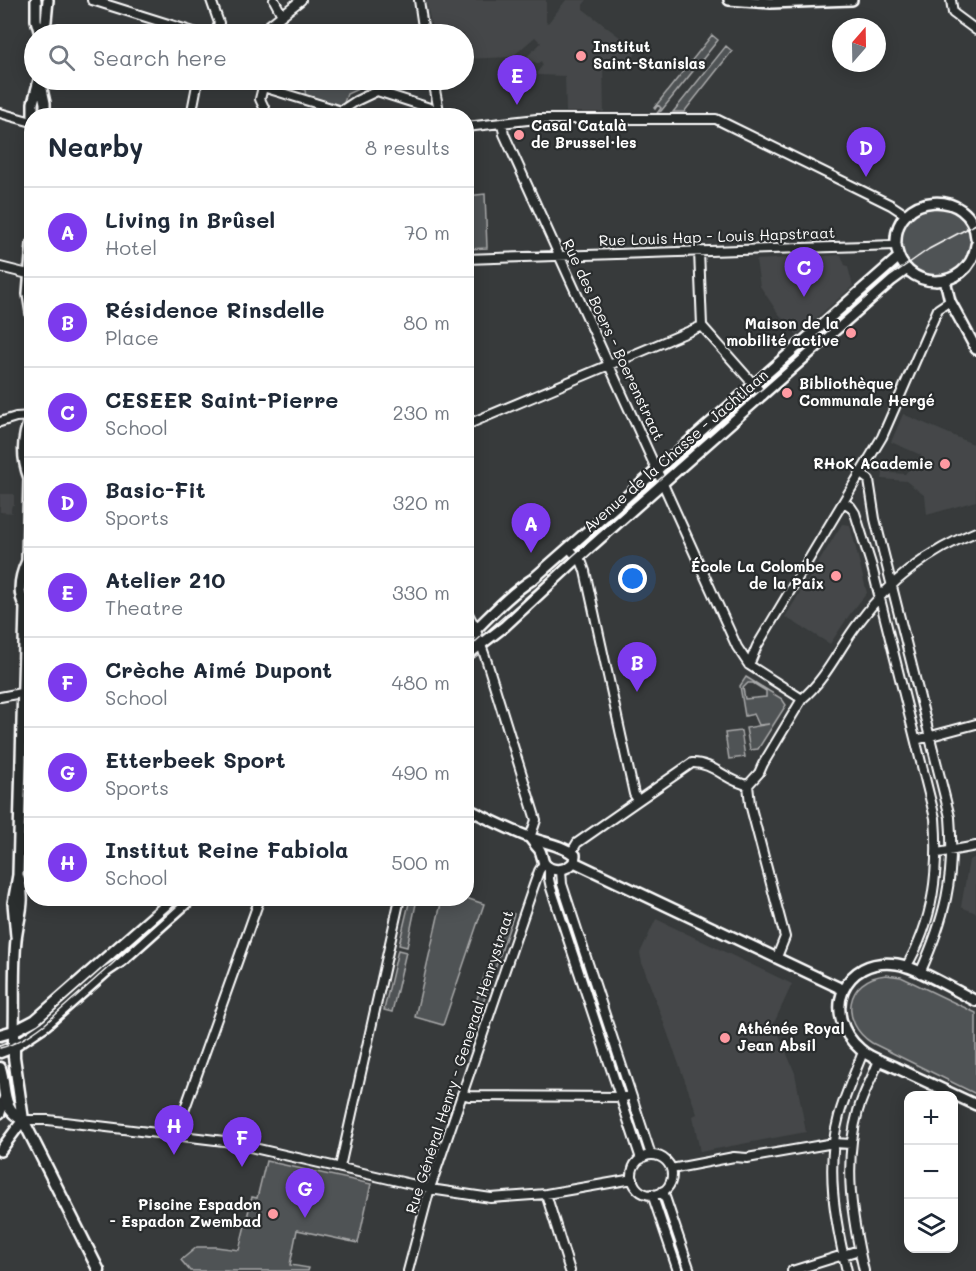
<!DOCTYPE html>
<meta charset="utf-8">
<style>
:root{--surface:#fff;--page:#f6f6f7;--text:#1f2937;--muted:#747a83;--line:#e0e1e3;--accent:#7c3aed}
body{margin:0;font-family:Mali,sans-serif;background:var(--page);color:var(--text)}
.controls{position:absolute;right:18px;bottom:18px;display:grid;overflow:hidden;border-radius:12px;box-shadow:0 3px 15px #0003}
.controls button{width:54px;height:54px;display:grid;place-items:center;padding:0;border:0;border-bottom:2px solid var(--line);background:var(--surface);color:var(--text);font:30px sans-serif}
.compass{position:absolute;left:832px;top:18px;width:54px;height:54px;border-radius:50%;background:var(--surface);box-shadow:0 3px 15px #0003;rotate:20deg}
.you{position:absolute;left:633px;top:579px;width:21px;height:21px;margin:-15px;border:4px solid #fff;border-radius:50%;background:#1a73e8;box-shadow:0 0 0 9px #1a73e833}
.badge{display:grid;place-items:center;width:39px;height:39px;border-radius:50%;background:var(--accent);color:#fff;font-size:20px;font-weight:700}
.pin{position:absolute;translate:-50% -50px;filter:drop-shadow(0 2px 3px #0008)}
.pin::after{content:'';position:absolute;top:32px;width:21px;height:18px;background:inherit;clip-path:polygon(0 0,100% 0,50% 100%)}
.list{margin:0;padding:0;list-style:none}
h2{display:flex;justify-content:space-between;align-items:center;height:78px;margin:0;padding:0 24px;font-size:26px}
h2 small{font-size:20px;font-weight:400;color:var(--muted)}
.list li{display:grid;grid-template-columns:39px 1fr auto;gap:18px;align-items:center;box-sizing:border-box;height:90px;padding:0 24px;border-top:2px solid var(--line)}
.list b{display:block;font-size:22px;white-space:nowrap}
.list p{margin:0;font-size:20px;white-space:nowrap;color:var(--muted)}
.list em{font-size:20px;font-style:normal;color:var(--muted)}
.icon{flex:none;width:33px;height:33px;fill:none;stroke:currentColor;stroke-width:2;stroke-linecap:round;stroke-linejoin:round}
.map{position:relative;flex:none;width:976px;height:1271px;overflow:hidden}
.search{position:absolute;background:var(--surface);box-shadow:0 3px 15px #0003;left:24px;top:24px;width:450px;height:66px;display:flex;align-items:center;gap:15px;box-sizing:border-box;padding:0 21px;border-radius:33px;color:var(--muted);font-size:22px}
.panel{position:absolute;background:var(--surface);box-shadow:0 3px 15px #0003;left:24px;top:108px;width:450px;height:798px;border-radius:24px}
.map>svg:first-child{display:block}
.built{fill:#444748}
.green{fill:#505354;stroke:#a8a9aa;stroke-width:1.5;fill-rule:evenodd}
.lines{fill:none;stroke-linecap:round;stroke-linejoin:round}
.minor-casing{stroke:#fff;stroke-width:12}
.tertiary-casing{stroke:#fff;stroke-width:14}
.secondary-casing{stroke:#fff;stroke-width:15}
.minor{stroke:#2a2d2e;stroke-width:8}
.tertiary{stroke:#2a2d2e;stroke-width:9}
.secondary{stroke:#2a2d2e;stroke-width:10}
.tram{stroke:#fff;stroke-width:1.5}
.poi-dot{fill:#ff9aa2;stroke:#2a2d2e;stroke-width:2}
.labels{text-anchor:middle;stroke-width:4.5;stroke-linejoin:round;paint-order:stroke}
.poi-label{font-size:15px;font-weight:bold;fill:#fff;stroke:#2a2d2e;text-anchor:start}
.street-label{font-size:15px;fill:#fff;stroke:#2a2d2e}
</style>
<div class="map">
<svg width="976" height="1271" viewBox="0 0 976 1271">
<rect width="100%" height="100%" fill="#373a3b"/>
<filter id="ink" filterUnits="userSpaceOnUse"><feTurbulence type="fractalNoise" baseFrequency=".0167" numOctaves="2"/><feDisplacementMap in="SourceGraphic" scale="12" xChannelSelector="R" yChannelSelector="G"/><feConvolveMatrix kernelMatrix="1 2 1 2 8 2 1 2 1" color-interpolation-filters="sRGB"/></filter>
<g filter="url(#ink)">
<path class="built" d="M426 0H546V22L548 23 566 0H587L583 5V9L638 51 626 66H612L609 61 603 62 604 112H566L565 76 538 75V71L543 65 541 61 537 64 535 62 522 61 541 43 535 37 512 57 464 59V34H433Z
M841 255 845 265 848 267 853 286 797 335 778 313 760 286 756 260Z
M903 414 973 444 976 443V501L927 515 925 496 906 481 882 479 885 461 892 465 891 473 905 474 921 455 891 442Z
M0 494H14V505H12L11 509V512L14 513 0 512Z
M842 524 850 525 867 593 850 614 830 644 785 617Z
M976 857V913L961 907 969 860Z
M656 919 792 984 774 1023 795 1073 806 1132 700 1152 693 1116 697 1114 642 963 640 953Z"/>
<path class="green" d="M712 35 718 40 661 111 658 112 661 108 658 105 655 109 654 108Z
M726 46 732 51 684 112H673Z
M259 80H359L361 83 358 89 347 94 342 108 306 97 305 90 275 80 273 85C268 86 262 83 259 80Z
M485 194 487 248 467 249V196Z
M901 241a35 35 0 1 1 70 0a35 35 0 1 1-70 0Z
M746 677 782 699 786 705 758 749 750 750 746 728 769 724 759 725 754 714 745 716 740 686ZM748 683H753L766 691V697L745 699 743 688Z
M741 731 745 757 729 759 725 733Z
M559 888 581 953 577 954 556 889Z
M466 898 484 904 443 1025 415 1017 442 899Z
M410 899H417L407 947 399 945Z
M507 912 514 914 494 972 487 970Z
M398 950 406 952 392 1012 384 1010Z
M485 974 492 977 472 1035 466 1033Z
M886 975 901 977 976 1013V1094L872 1043C839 1022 845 979 886 975Z
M599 1008 619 1068 615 1069 595 1010Z
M266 1161 371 1184 358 1243 297 1230 290 1265 309 1268 308 1271H190L181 1260 197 1247H216L239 1250 252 1197 257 1198Z
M664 1204 687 1271H682L660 1206Z"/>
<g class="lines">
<defs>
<path id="minor" d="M92 0 200 34
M211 0 219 23 215 34
M274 0 282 15
M419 0 424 34
M951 0 953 13 976 30
M276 20 284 28 302 34
M258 34 301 0
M255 80 263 87 341 111 356 101 377 91
M371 80 377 91
M433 80 439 111
M263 87 260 99 268 116
M377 91 439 111 442 116
M0 113 32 122
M191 116 198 80
M502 123 504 134 737 647 749 665 802 699 763 764 759 773 748 785
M466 127 537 119H716L891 205 906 215
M699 251 702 326 763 395
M466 259 896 245
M0 267 32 275
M0 422 16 417 31 416
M466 425 702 326
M861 474 869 480 875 519 950 817C955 878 945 918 920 973
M844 502 851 507 855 513 872 567 935 818C939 870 934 921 906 967
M569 548 582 563 585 571 634 794 638 800
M466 610 474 625 487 662 536 820 530 838
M749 665 757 646 882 437 938 309 950 301
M0 697 32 691
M802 699C827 678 840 646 860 621 889 581 930 550 976 532
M916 740 976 724
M748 785 750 804 785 937 777 957
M571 853 577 843 692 763C713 762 727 782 748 785
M938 853 976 846
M549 867V879L551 888 641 1159
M561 870 562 884 651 1155
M462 1094 469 1096 625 1097
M23 1120H48L224 1141 437 1190 491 1198 546 1194 633 1179
M178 1135 179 1125 260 898
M632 1175a20 20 0 1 1 40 0a20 20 0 1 1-40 0Z
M340 1167 400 898
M671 1169 734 1157 747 1158 834 1143 851 1144
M663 1191 690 1271
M546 1194 570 1271
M652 1194 678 1271
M408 1271 430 1188 534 885 539 871 544 863
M792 1271 859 1250
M847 1271C835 1221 825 1167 839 1116 845 1094 855 1073 863 1052
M864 1271C852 1218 843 1165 858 1111 863 1093 873 1077 879 1060"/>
<path id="tertiary" d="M36 0V20L40 34
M729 0 771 3 852 0
M42 34 46 21 48 0
M40 80 45 103V116
M33 116V103L39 80
M976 238C972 187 893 192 896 244 900 292 969 294 976 245
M32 244 28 294 32 319
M945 280 950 301 976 349
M32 378V419
M32 472 29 478 27 561 32 577
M29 478C21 457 22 436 31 416
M25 607C17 593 20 576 27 561
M466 639C488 618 508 595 533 579L899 257
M466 656 505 626 578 558 892 280 907 269
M466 808C486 818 506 828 526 836 543 843 560 844 575 855L574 862
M530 838C533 842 536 846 539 849 542 853 542 859 544 863 552 874 567 870 574 862
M574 862 842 989
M18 875C27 902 19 914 16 940 13 970 15 1001 14 1031L35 1020 174 898
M16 936 13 903 18 875 25 607 32 592
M976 1001C956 991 917 967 897 964 843 956 820 1014 860 1049 869 1058 885 1062 897 1068 923 1080 950 1093 976 1105
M13 1047 46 1025 107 971 122 961 192 898
M0 1113 4 1099
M0 1151 23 1120"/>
<path id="secondary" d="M0 1035 14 1031V1057L23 1120 99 1271
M0 1052 13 1047
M0 1068C7 1091 0 1107 23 1120"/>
</defs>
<use href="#minor" class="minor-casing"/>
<use href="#tertiary" class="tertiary-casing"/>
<use href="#secondary" class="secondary-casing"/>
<use href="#minor" class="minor"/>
<use href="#tertiary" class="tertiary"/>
<use href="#secondary" class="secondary"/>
<path class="tram" d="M466 650 889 277 929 249 976 224
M0 1048C17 1044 31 1035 45 1024L186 898"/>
</g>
</g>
<g class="poi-dot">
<circle cx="581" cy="56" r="6"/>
<circle cx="519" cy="135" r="6"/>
<circle cx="851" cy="333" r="6"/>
<circle cx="787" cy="393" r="6"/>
<circle cx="945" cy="464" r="6"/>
<circle cx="836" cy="576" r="6"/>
<circle cx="725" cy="1038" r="6"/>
<circle cx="273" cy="1214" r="6"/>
</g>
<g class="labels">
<g class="poi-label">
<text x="593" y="52">Institut<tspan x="593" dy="17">Saint-Stanislas</tspan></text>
<text x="531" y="131">Casal Català<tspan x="531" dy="17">de Brussel·les</tspan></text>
<text x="839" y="329" text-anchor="end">Maison de la<tspan x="839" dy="17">mobilité active</tspan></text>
<text x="799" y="389">Bibliothèque<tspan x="799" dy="17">Communale Hergé</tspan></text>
<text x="933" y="469" text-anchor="end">RHoK Academie</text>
<text x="824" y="572" text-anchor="end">École La Colombe<tspan x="824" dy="17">de la Paix</tspan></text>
<text x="737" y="1034">Athénée Royal<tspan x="737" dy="17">Jean Absil</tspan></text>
<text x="261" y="1210" text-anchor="end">Piscine Espadon<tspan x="261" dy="17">- Espadon Zwembad</tspan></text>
</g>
<g class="street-label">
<text transform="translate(717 237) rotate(-2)" y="5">Rue Louis Hap - Louis Hapstraat</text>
<text transform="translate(613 340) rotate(65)" y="5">Rue des Boers - Boerenstraat</text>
<text transform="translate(676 451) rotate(-41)" y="5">Avenue de la Chasse - Jachtlaan</text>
<text transform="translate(460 1062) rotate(-72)" y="5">Rue Général Henry - Generaal Henrystraat</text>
</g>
</g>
</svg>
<div class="controls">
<button>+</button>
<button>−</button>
<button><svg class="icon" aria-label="layers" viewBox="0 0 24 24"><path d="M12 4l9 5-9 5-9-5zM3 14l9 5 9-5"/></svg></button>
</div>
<svg class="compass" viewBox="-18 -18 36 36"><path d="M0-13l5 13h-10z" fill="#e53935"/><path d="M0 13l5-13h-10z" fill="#747a83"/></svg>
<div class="you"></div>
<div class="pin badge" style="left:531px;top:553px">A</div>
<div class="pin badge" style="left:637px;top:692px">B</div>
<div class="pin badge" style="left:804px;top:297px">C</div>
<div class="pin badge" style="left:866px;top:177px">D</div>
<div class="pin badge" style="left:517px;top:105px">E</div>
<div class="pin badge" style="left:242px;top:1167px">F</div>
<div class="pin badge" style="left:305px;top:1218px">G</div>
<div class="pin badge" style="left:174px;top:1155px">H</div>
<div class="search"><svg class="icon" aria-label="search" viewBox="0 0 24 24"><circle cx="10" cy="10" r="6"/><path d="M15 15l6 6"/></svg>Search here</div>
<section class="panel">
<h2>Nearby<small>8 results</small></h2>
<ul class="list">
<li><span class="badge">A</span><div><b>Living in Brûsel</b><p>Hotel</p></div><em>70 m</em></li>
<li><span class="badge">B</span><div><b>Résidence Rinsdelle</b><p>Place</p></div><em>80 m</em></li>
<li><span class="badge">C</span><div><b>CESEER Saint-Pierre</b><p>School</p></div><em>230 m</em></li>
<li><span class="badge">D</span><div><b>Basic-Fit</b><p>Sports</p></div><em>320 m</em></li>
<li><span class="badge">E</span><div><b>Atelier 210</b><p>Theatre</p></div><em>330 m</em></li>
<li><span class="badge">F</span><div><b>Crèche Aimé Dupont</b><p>School</p></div><em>480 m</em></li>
<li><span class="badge">G</span><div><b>Etterbeek Sport</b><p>Sports</p></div><em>490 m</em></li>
<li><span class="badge">H</span><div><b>Institut Reine Fabiola</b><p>School</p></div><em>500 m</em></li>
</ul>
</section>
</div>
